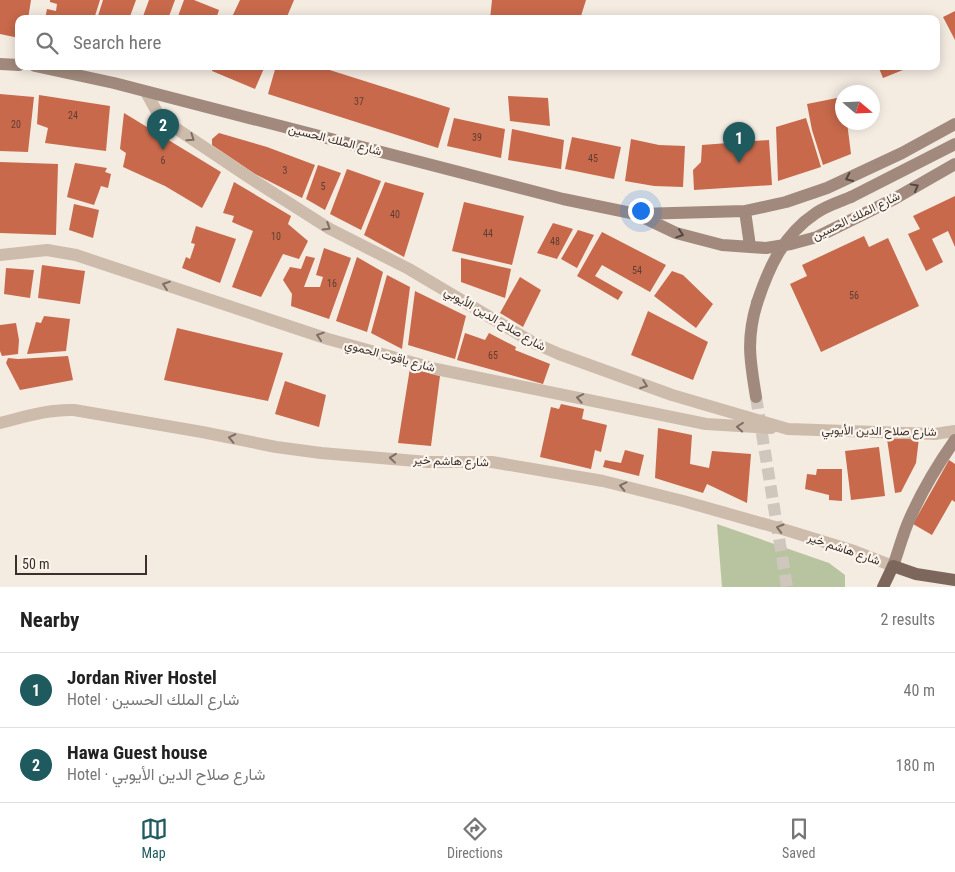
<!DOCTYPE html>
<meta charset="utf-8">
<style>
:root{--surface:#fff;--page:#f6f6f6;--text:#222;--muted:#767676;--line:#e0e0e0;--accent:#1f5a5e}
body{margin:0;font-family:"Roboto Condensed",Vazirmatn,sans-serif;background:var(--page);color:var(--text)}
.compass{position:absolute;left:835px;top:85px;width:45px;height:45px;border-radius:50%;background:var(--surface);box-shadow:0 2px 12px #0003;rotate:109deg}
.scale{position:absolute;left:15px;bottom:12px;width:132px;box-sizing:border-box;padding-left:5px;border:2px solid #3b302b;border-top:0;font-size:14px;line-height:18px;white-space:nowrap;color:#3b302b;-webkit-text-stroke:4px #fbf5ee;paint-order:stroke}
.you{position:absolute;left:640px;top:210px;width:18px;height:18px;margin:-12px;border:4px solid #fff;border-radius:50%;background:#1a73e8;box-shadow:0 0 0 8px #1a73e833}
.badge{display:grid;place-items:center;width:32px;height:32px;border-radius:50%;background:var(--accent);color:#fff;font-size:16px;font-weight:700}
.pin{position:absolute;translate:-50% -41px;filter:drop-shadow(0 1px 2px #0008)}
.pin::after{content:'';position:absolute;top:26px;width:18px;height:15px;background:inherit;clip-path:polygon(0 0,100% 0,50% 100%)}
.list{margin:0;padding:0;list-style:none}
h2{display:flex;justify-content:space-between;align-items:center;height:65px;margin:0;padding:0 20px;font-size:21px}
h2 small{font-size:16px;font-weight:400;color:var(--muted)}
.list li{display:grid;grid-template-columns:32px 1fr auto;gap:15px;align-items:center;box-sizing:border-box;height:75px;padding:0 20px;border-top:1px solid var(--line)}
.list b{display:block;font-size:19px;white-space:nowrap}
.list p{margin:0;font-size:16px;white-space:nowrap;color:var(--muted)}
.list em{font-size:16px;font-style:normal;color:var(--muted)}
.icon{flex:none;width:28px;height:28px;fill:none;stroke:currentColor;stroke-width:2;stroke-linecap:round;stroke-linejoin:round}
.map{position:relative;flex:none;width:955px;height:587px;overflow:hidden}
.search{position:absolute;background:var(--surface);box-shadow:0 2px 12px #0003;left:15px;right:15px;top:15px;height:55px;display:flex;align-items:center;gap:12px;box-sizing:border-box;padding:0 18px;border-radius:10px;color:var(--muted);font-size:19px}
.sheet{height:215px;background:var(--surface)}
nav{display:flex;justify-content:space-around;align-items:center;box-sizing:border-box;height:70px;border-top:1px solid var(--line);background:var(--surface);font-size:14px;color:var(--muted)}
nav a{display:grid;justify-items:center;gap:2px}
nav .on{color:var(--accent)}
.map>svg:first-child{display:block}
.green{fill:#b8c4a0}
.building{fill:#c8694b}
.lines{fill:none;stroke-linecap:round;stroke-linejoin:round}
.secondary-tunnel{stroke:#cfc6bd;stroke-width:12;stroke-dasharray:12 6;stroke-linecap:butt}
.street{stroke:#cdbbac;stroke-width:12}
.secondary{stroke:#a18a7d;stroke-width:12}
.primary{stroke:#7d675c;stroke-width:12}
.secondary-bridge{stroke:#a18a7d;stroke-width:12}
.oneway{stroke:#7d6f65}
.oneway2{stroke:#544640}
.labels{text-anchor:middle;stroke-width:4.5;stroke-linejoin:round;paint-order:stroke}
.number-label{font-size:10px;fill:#5e3e33}
.street-label{font-size:12px;fill:#3b302b;stroke:#fbf5ee}
</style>
<div class="map">
<svg width="955" height="587" viewBox="0 0 955 587">
<rect width="100%" height="100%" fill="#f4ebe1"/>
<path class="green" d="M717 524 829 563 845 575V587H722Z"/>
<path class="building" d="M0 0H31L28 19H19V38L0 34Z
M50 0H100L94 19H45L47 9 56 11 57 4 50 2Z
M103 0H136L129 19H97Z
M149 0H175L168 19H142Z
M184 0H194L219 10 216 19H177Z
M240 0H294L286 19H231Z
M492 0H586L581 16 590 19H490Z
M955 11V40L943 17Z
M213 66H265L255 89 212 71Z
M276 66H317L450 108 438 148 268 94Z
M878 66H913L883 78Z
M0 94 34 97 28 152 0 151Z
M39 95 110 106 106 151 45 143 48 128 37 124Z
M508 96 548 98 550 126 510 121Z
M842 97V122H847L851 154 823 165 812 130 807 104Z
M124 113 221 172 202 208 165 186 123 167 126 153 120 149Z
M454 118 505 129 501 158 447 146Z
M806 118 821 167 778 181 776 127Z
M512 129 564 140 561 169 508 160Z
M219 133 267 147 315 165 302 198 255 174 212 145V139Z
M572 137 621 147 614 179 565 169Z
M631 139 659 145 685 146 683 187 654 186 625 181Z
M769 140 772 185 694 190 693 170 701 162 702 145Z
M0 162 58 164 56 235 0 233Z
M75 163 107 168 105 172 111 174 108 188 101 186 94 205 67 197Z
M318 165 341 173 325 210 306 199Z
M347 169 381 181 361 230 330 214Z
M234 182 291 216 288 224 308 241 299 259 283 254 261 297 232 287 253 231 232 222 234 216 223 213Z
M385 182 424 193 404 257 364 235Z
M955 196V247L948 231 932 239 943 262 926 271 908 234 920 229 913 216Z
M464 202 524 216 512 265 452 251Z
M74 204 99 210 93 238 69 230Z
M553 223 573 229 557 259 537 253Z
M196 226 236 239 220 283 182 268 186 257 190 259 195 244 191 243Z
M578 230 594 235 577 268 561 259Z
M602 232 666 265 650 292 602 265 595 276 623 292 618 300 577 276Z
M864 236 869 247 888 238 919 306 821 352 790 284 807 276 802 265Z
M324 248 351 258 329 319 291 306 292 294 283 280 290 267 301 269 306 256 315 258 304 287H320L323 277 316 275Z
M357 257 383 272 367 332 336 321Z
M461 258 511 269 505 298 461 282Z
M42 265 85 271 80 304 38 298Z
M6 268 34 270 30 298 4 294Z
M672 271 683 275 713 304 696 328 654 296Z
M387 275 410 287 402 349 371 333Z
M520 277 541 290 523 327 500 313Z
M415 291 466 316 455 359 408 345Z
M648 311 708 342 693 380 631 355Z
M44 316 70 319 66 351 27 354 36 322 41 323Z
M16 323 19 340 18 354 2 356 0 351V325Z
M177 328 283 353 268 401 164 380Z
M465 333 485 340 489 333 516 347 515 350 550 364 543 384 457 360Z
M68 356 73 380 20 390 6 363 8 358 18 359Z
M410 368 440 376 431 446 398 443Z
M285 381 326 395 319 427 275 414Z
M561 404 584 409 582 419 607 425 601 452 595 450 591 469 540 457 551 407 559 409Z
M658 428 692 435 690 464 709 468 712 451 751 454 747 503 707 484 703 493 655 478Z
M919 438 916 463 901 492 895 493 887 439Z
M879 447 885 496 851 500 845 451Z
M625 450 644 455 639 476 603 467 605 460 621 463Z
M949 460 955 464V502L952 500 932 535 913 524Z
M817 469H842V501L829 500V495L805 489 807 474 816 475Z"/>
<g class="lines">
<path class="secondary-tunnel" d="M756 397 787 587"/>
<path class="street" d="M146 92 157 112 165 121 250 178 330 229 409 269 532 342 559 354 672 395 788 429 935 434 955 431
M0 255 47 250 76 255 328 339 436 369 706 424 771 428
M0 423C24 417 49 409 74 410L202 432 276 447 321 453 428 462H492L603 481 683 501 789 531 854 551 893 566"/>
<path class="secondary" d="M0 64 19 65
M35 66 114 83 563 199 636 214 676 233 722 245 766 248 791 244 817 237 894 199 955 164
M851 197 955 144
M745 211 750 246
M638 214 745 211 786 202 827 188 902 153 955 124
M756 397C750 361 746 339 757 303
M893 566C899 550 903 533 910 518 922 491 938 464 955 440"/>
<path class="primary" d="M883 587 893 566 916 574 955 580"/>
<path class="secondary-bridge" d="M757 303C769 267 783 235 816 213 826 206 839 202 851 197"/>
</g>
<defs><path id="oneway-chevron" d="M-2-3.5L2.5 0L-2 3.5" fill="none" stroke-width="1.6" stroke-linecap="round" stroke-linejoin="round" transform="scale(1.25)"/></defs>
<g class="oneway">
<use href="#oneway-chevron" transform="translate(191 138) rotate(34)"/>
<use href="#oneway-chevron" transform="translate(327 227) rotate(32)"/>
<use href="#oneway-chevron" transform="translate(166 285) rotate(-161)"/>
<use href="#oneway-chevron" transform="translate(320 336) rotate(-162)"/>
<use href="#oneway-chevron" transform="translate(644 385) rotate(20)"/>
<use href="#oneway-chevron" transform="translate(580 398) rotate(-169)"/>
<use href="#oneway-chevron" transform="translate(740 427) rotate(-175)"/>
<use href="#oneway-chevron" transform="translate(232 438) rotate(-168)"/>
<use href="#oneway-chevron" transform="translate(393 458) rotate(-174)"/>
<use href="#oneway-chevron" transform="translate(623 486) rotate(-167)"/>
<use href="#oneway-chevron" transform="translate(780 528) rotate(-164)"/>
</g>
<g class="oneway2">
<use href="#oneway-chevron" transform="translate(849 178) rotate(155)"/>
<use href="#oneway-chevron" transform="translate(915 187) rotate(-29)"/>
<use href="#oneway-chevron" transform="translate(680 234) rotate(18)"/>
</g>
<g class="labels">
<g class="number-label">
<text x="359" y="105">37</text>
<text x="73" y="119">24</text>
<text x="16" y="128">20</text>
<text x="477" y="141">39</text>
<text x="593" y="162">45</text>
<text x="163" y="164">6</text>
<text x="285" y="174">3</text>
<text x="323" y="190">5</text>
<text x="395" y="218">40</text>
<text x="488" y="237">44</text>
<text x="276" y="240">10</text>
<text x="555" y="245">48</text>
<text x="637" y="274">54</text>
<text x="332" y="287">16</text>
<text x="854" y="299">56</text>
<text x="493" y="359">65</text>
</g>
<g class="street-label">
<text transform="translate(335 140) rotate(14)" y="4">شارع الملك الحسين</text>
<text transform="translate(856 216) rotate(-26)" y="4">شارع الملك الحسين</text>
<text transform="translate(495 319) rotate(30)" y="4">شارع صلاح الدين الأيوبي</text>
<text transform="translate(390 356) rotate(15)" y="4">شارع ياقوت الحموي</text>
<text transform="translate(879 431) rotate(1)" y="4">شارع صلاح الدين الأيوبي</text>
<text transform="translate(451 461) rotate(2)" y="4">شارع هاشم خير</text>
<text transform="translate(844 549) rotate(19)" y="4">شارع هاشم خير</text>
</g>
</g>
</svg>
<svg class="compass" viewBox="-18 -18 36 36"><path d="M0-13l5 13h-10z" fill="#e53935"/><path d="M0 13l5-13h-10z" fill="#767676"/></svg>
<div class="scale">50 m</div>
<div class="you"></div>
<div class="pin badge" style="left:739px;top:163px">1</div>
<div class="pin badge" style="left:163px;top:150px">2</div>
<div class="search"><svg class="icon" aria-label="search" viewBox="0 0 24 24"><circle cx="10" cy="10" r="6"/><path d="M15 15l6 6"/></svg>Search here</div>
</div>
<section class="sheet">
<h2>Nearby<small>2 results</small></h2>
<ul class="list">
<li><span class="badge">1</span><div><b>Jordan River Hostel</b><p>Hotel · شارع الملك الحسين</p></div><em>40 m</em></li>
<li><span class="badge">2</span><div><b>Hawa Guest house</b><p>Hotel · شارع صلاح الدين الأيوبي</p></div><em>180 m</em></li>
</ul>
</section>
<nav>
<a class="on"><svg class="icon" aria-label="map" viewBox="0 0 24 24"><path d="M3 6l6-2 6 2 6-2v14l-6 2-6-2-6 2zM9 4v14M15 6v14"/></svg>Map</a>
<a><svg class="icon" aria-label="directions" viewBox="0 0 24 24"><path d="M12 3l9 9-9 9-9-9zM9 14v-3h6M13 9l2 2-2 2"/></svg>Directions</a>
<a><svg class="icon" aria-label="saved" viewBox="0 0 24 24"><path d="M7 4h10v16l-5-4-5 4z"/></svg>Saved</a>
</nav>
